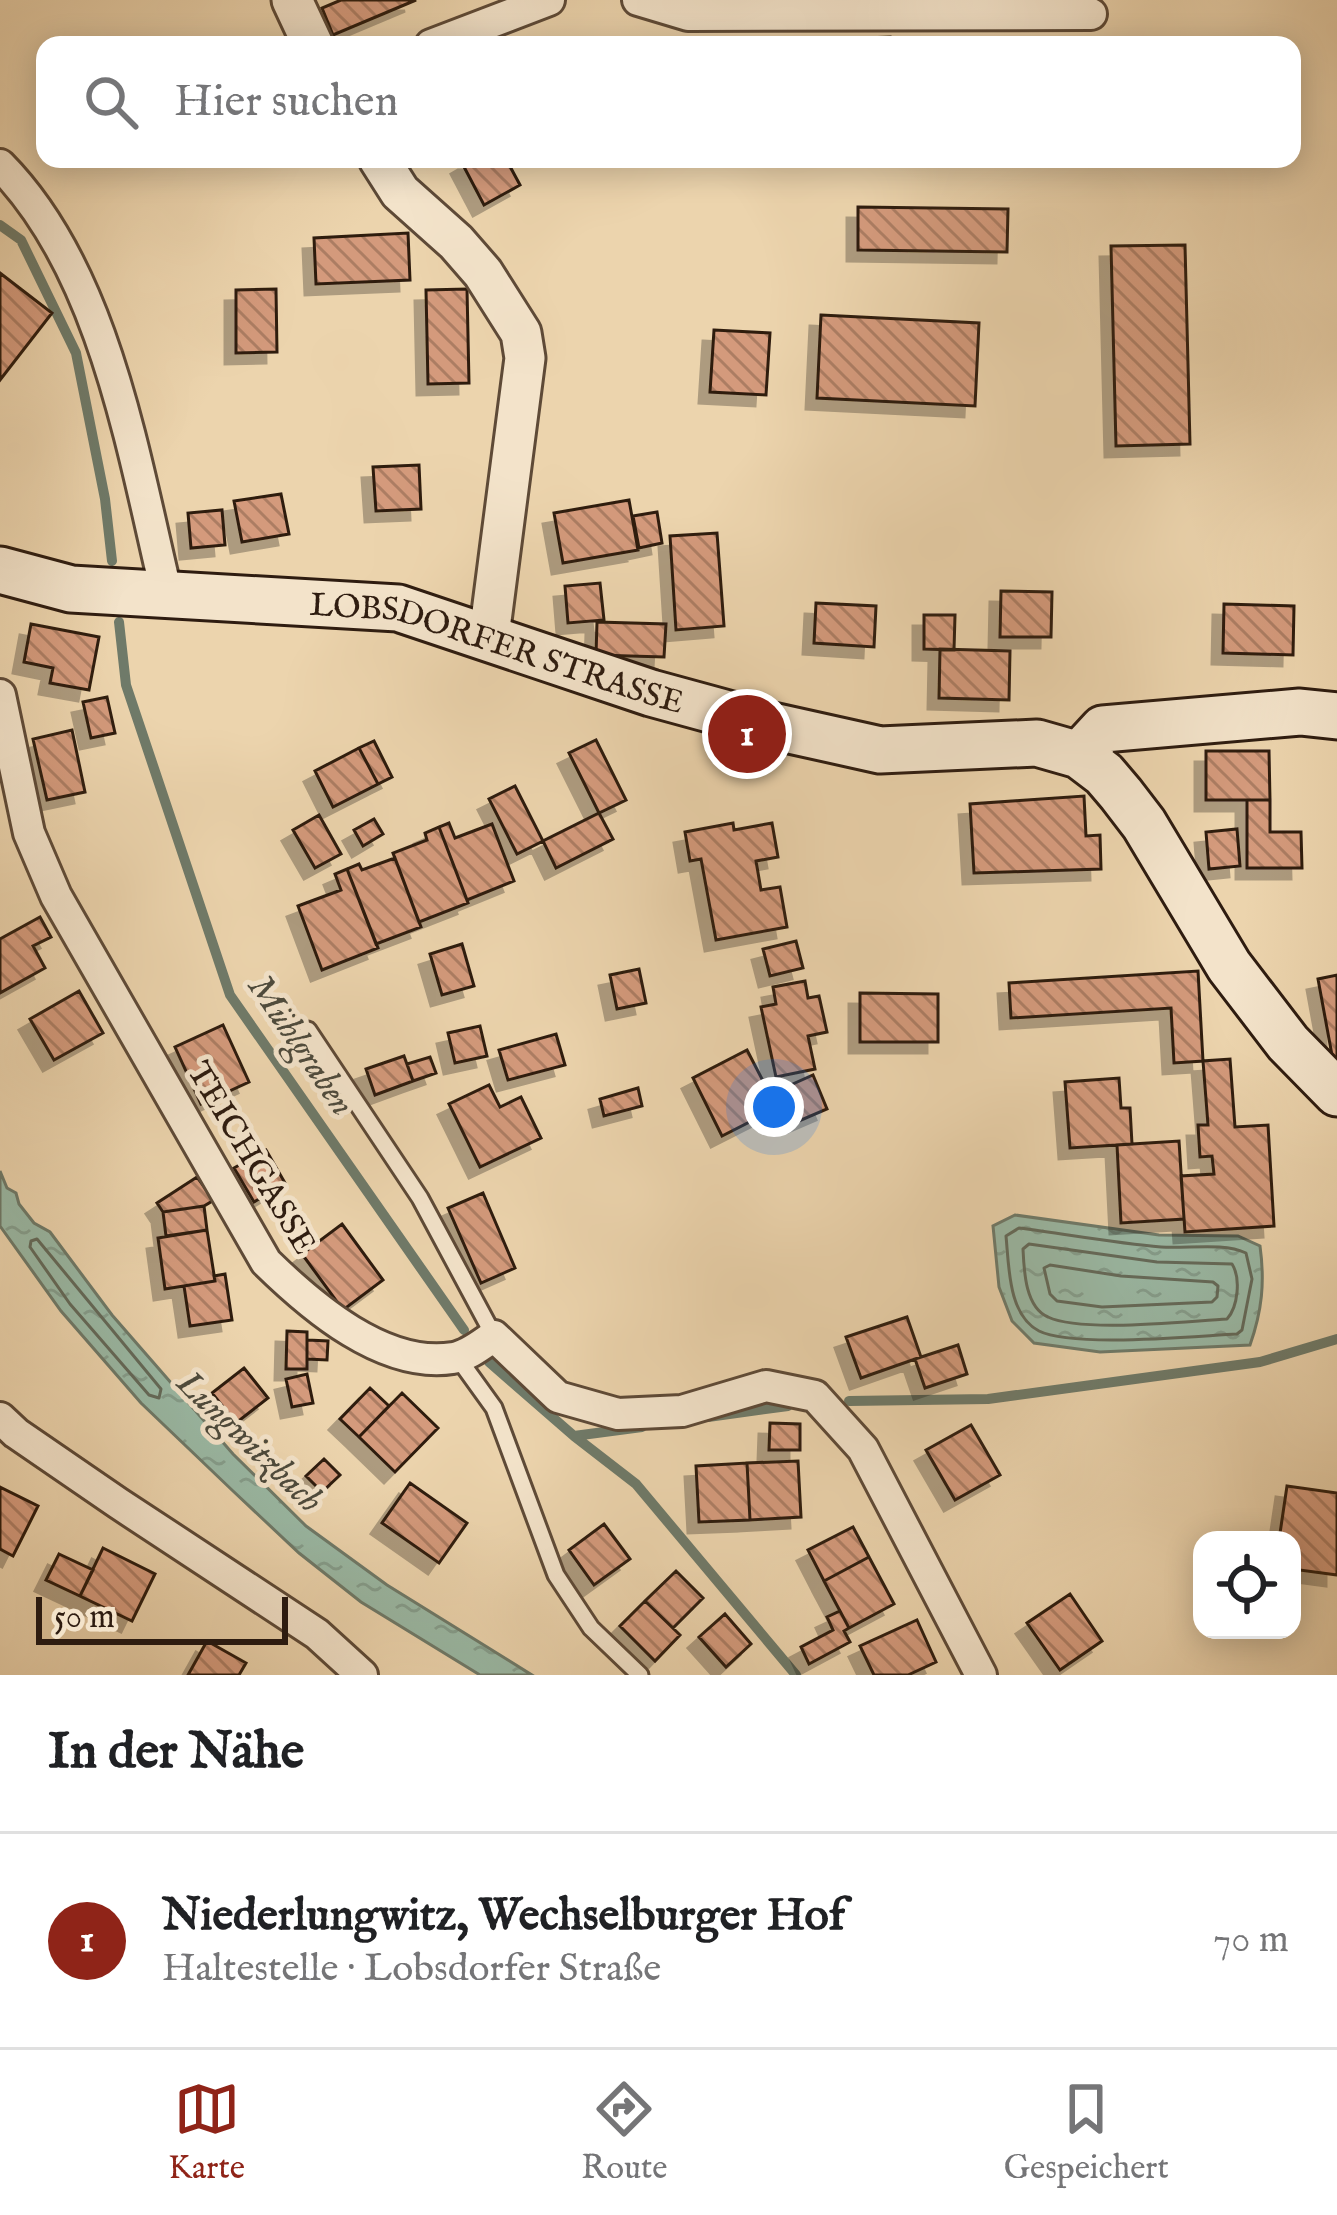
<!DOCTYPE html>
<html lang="de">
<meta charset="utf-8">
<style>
:root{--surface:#fff;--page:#f6f6f6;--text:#202124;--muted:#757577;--line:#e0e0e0;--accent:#8f2418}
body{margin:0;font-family:"IM FELL English",serif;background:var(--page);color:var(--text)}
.controls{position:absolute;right:36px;bottom:36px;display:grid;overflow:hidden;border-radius:24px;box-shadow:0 6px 30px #0003}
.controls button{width:108px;height:108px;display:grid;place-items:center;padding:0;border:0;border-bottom:3px solid var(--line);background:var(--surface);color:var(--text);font:60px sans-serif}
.scale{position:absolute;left:36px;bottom:30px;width:252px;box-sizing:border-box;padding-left:12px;border:6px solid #2e1c10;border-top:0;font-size:33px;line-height:42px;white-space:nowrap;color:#2e1c10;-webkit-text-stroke:9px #f3e3ca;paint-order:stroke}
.you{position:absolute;left:774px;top:1107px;width:42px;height:42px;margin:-30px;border:9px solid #fff;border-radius:50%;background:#1a73e8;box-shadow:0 0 0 18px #1a73e833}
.badge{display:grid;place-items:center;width:78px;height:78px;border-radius:50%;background:var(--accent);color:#fff;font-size:39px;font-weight:700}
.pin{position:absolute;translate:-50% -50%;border:6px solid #fff;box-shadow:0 3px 12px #0006}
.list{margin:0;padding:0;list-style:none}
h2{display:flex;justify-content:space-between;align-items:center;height:156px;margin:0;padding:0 48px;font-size:51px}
h2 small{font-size:39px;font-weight:400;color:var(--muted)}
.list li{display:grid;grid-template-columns:78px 1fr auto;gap:36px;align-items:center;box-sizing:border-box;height:216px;padding:0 48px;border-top:3px solid var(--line)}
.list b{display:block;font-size:45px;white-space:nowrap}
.list p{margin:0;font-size:39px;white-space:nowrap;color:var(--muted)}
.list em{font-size:39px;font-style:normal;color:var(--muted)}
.icon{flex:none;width:66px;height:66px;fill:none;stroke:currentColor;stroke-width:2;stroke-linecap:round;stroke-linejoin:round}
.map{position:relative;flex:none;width:1337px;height:1675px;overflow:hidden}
.search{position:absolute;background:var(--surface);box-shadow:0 6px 30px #0003;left:36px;right:36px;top:36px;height:132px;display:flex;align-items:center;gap:30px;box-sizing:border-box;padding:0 42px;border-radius:24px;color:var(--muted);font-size:45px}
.sheet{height:372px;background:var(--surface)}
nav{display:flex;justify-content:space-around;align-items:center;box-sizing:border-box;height:168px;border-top:3px solid var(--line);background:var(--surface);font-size:33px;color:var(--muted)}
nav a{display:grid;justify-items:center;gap:6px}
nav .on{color:var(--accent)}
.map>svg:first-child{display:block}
.water{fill:url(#water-ripples);stroke:#6f7a69;stroke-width:3}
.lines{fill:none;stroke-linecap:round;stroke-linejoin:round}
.shore{stroke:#646a5a;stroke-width:3}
.stream{stroke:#6f7a69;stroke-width:10}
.building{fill:url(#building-back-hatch);stroke:#2e1c10;stroke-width:3;filter:url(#shadow)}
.service-casing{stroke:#5e4a37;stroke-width:21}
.minor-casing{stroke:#5e4a37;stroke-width:36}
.tertiary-casing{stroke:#5e4a37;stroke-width:45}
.secondary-casing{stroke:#2e1c10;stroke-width:51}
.service{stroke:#f3e3ca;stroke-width:15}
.minor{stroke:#f3e3ca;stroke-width:30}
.tertiary{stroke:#f3e3ca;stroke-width:39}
.secondary{stroke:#f3e3ca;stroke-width:45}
.labels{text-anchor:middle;stroke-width:10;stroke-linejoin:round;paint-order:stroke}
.street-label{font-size:33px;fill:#2e1c10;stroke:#f3e3ca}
.water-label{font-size:36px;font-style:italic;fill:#4e4b3d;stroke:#f3e3ca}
</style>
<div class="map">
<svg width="1337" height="1675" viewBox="0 0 1337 1675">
<defs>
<pattern id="water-ripples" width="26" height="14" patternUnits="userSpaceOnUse" patternTransform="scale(3)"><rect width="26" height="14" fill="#9ab9a5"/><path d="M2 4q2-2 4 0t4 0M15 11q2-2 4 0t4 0" fill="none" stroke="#859e8d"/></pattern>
<pattern id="building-back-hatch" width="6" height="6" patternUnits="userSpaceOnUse" patternTransform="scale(3)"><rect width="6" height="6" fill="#d49a7b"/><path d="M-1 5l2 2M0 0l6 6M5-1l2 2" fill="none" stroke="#ac7d63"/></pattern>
<filter id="shadow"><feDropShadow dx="-11" dy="11" stdDeviation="0" flood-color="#0004"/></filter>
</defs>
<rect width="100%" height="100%" fill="#ecd4ad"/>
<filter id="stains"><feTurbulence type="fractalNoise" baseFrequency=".00167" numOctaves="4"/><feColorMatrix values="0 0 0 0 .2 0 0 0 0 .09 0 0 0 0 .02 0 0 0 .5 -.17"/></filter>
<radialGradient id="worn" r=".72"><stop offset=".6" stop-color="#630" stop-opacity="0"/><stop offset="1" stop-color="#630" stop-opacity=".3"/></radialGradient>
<path class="water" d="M0 1171 7 1188 16 1193 19 1204 34 1223 50 1232 112 1315 233 1454 306 1526 387 1585 532 1675H480L361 1602 299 1553 233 1491 141 1403 61 1311 0 1226Z
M1015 1215 1159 1235 1238 1236 1260 1246C1265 1282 1262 1311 1250 1345L1100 1352 1034 1343 1012 1321 999 1287 993 1226Z"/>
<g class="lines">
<path class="shore" d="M1019 1228C1066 1234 1114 1243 1161 1247 1187 1249 1223 1242 1246 1253L1252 1279 1242 1330 1237 1334C1195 1336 1073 1348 1039 1331 1008 1315 1009 1266 1006 1236Z
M37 1239 161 1389 159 1398 149 1395 70 1304 30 1247 31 1241Z
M1029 1244 1157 1262 1232 1264C1241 1278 1238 1307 1227 1319 1187 1321 1082 1333 1048 1317 1025 1307 1024 1270 1023 1249Z
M1050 1265 1121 1276 1213 1282 1218 1286 1217 1297 1212 1302 1102 1307 1057 1301 1050 1294 1044 1268Z"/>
<path class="stream" d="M0 225 21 240 76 353 105 499 112 561
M119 622 126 685 230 995 464 1330
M489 1362 574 1436 636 1484 796 1675
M849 1401 988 1399 1260 1362 1337 1339
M708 1417 788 1406
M574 1436 642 1427"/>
</g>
<path class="building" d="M341 0H416L333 35 322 8Z
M890 37V45H839L838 39Z
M469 159H506L520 185 484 205 462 163Z
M858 207 1008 209 1007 252 858 250Z
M408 233 410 280 316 284 314 238Z
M1185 245 1190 444 1116 446 1111 246Z
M0 273 52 313 0 380Z
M276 289 277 352 236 353V290Z
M467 289 469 383 428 384 426 290Z
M821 315 979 323 975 406 817 398Z
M714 330 770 333 766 395 710 392Z
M419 465 421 509 376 511 373 467Z
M281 494 289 534 242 542 234 501Z
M629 500 638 550 563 563 554 513Z
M222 510 225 545 191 548 188 513Z
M657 512 662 543 639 548 633 516Z
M717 533 724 626 676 630 670 536Z
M600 583 604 620 568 623 565 586Z
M1001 591 1052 592 1051 637H1000Z
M816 603 876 606 874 647 814 643Z
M1224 604 1294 606 1293 655 1223 653Z
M924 615H955L954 650 924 649Z
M597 622 666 624 664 657 596 655Z
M31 624 99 637 89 690 50 683 53 668 24 662Z
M940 649 1010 651 1009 700 939 698Z
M107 697 115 733 91 738 83 702Z
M72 730 85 792 47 800 33 739Z
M596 740 626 800 599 813 569 753Z
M374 741 392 777 378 784 359 748Z
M359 748 378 784 333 807 315 771Z
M1206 751H1269L1270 800H1206Z
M515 786 543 841 517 854 489 799Z
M1084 796 1086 836 1100 835 1101 869 974 873 970 804Z
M1247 800H1270V832H1301L1302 868H1247Z
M599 813 613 839 556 868 543 841Z
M319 815 341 854 315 868 293 830Z
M374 819 383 834 363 846 354 830Z
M449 823 455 838 492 824 514 881 467 900 439 827Z
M733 823 734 830 772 823 778 857 756 861 761 890 780 887 787 927 716 940 701 859 690 861 685 832Z
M439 827 468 903 419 922 393 853 427 840 425 833Z
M1237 829 1240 866 1209 869 1206 832Z
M395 858 421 927 376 944 347 869 359 864 362 870Z
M347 869 378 948 322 970 298 906 341 890 335 874Z
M40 917 51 937 33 946 45 968 0 993V939Z
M796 941 803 968 770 976 763 949Z
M462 944 474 986 442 995 430 954Z
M639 969 646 1003 617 1009 610 975Z
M1198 971 1203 1061 1174 1063 1171 1008 1011 1018 1009 983Z
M1337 975V1065L1334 1066 1318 979Z
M805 981 808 998 819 996 827 1032 808 1036 815 1069 776 1077 761 1007 776 1004 773 987Z
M79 991 103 1033 54 1060 30 1019Z
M860 993 938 994V1042H860Z
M223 1025 249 1082 201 1104 175 1047Z
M480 1026 487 1056 455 1063 448 1033Z
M556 1034 565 1065 508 1080 499 1050Z
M747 1050 777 1108 722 1136 693 1078Z
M404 1056 413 1081 375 1095 366 1069Z
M430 1057 436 1073 413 1081 407 1064Z
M1230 1059 1235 1127 1268 1125 1274 1226 1185 1232 1181 1176 1214 1174 1212 1156 1200 1157 1198 1125H1208L1203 1061Z
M813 1075 827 1109 799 1121 784 1088Z
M1119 1078 1121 1108H1130L1132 1144 1070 1148 1065 1082Z
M489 1085 500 1107 521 1097 541 1138 480 1167 449 1104Z
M638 1088 642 1106 604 1116 600 1099Z
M1179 1141 1184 1219 1121 1223 1117 1145Z
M266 1150 285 1183 254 1202 234 1168Z
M197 1177 214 1200 204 1206 163 1212 157 1203Z
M483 1193 515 1268 481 1283 448 1208Z
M204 1206 207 1230 166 1236 163 1212Z
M342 1224 383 1280 343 1310 302 1254Z
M207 1230 215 1281 165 1289 158 1238Z
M225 1274 232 1320 190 1326 184 1286 215 1281 214 1276Z
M907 1317 921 1357 861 1378 846 1337Z
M287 1331 307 1332V1369H286Z
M307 1340 328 1341 327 1360 307 1359Z
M958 1345 967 1374 925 1388 915 1359Z
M244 1368 268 1398 236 1423 212 1393Z
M307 1374 313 1403 292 1407 286 1379Z
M370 1388 389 1406 359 1437 340 1419Z
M402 1393 438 1428 395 1472 359 1437Z
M770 1423 800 1424V1450H769Z
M971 1425 1000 1475 955 1500 926 1450Z
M324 1459 340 1475 322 1492 306 1476Z
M798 1461 801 1517 750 1520 747 1463Z
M747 1463 750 1520 699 1522 696 1466Z
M410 1483 467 1523 439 1563 382 1523Z
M1287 1486 1337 1493V1575L1292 1569V1540H1279Z
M0 1487 38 1506 13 1556 0 1549Z
M604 1524 630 1559 594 1585 569 1550Z
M853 1527 869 1557 824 1581 808 1550Z
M103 1548 155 1574 132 1621 80 1596Z
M59 1554 93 1570 80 1596 46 1580Z
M869 1557 894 1604 849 1628 824 1581Z
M676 1571 703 1598 673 1628 645 1601Z
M1070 1594 1102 1641 1060 1670 1027 1623Z
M645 1601 680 1635 655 1661 620 1626Z
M840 1611 849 1628 844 1631 850 1642 809 1664 801 1647 833 1630 827 1617Z
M725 1614 751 1644 726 1667 699 1637Z
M917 1620 936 1662 908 1675H874L860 1646Z
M207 1641 246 1663 239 1675H188Z"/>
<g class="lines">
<defs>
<path id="service" d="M308 1030 420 1198 494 1336
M458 1358 494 1408 556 1575 591 1628 640 1675"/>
<path id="minor" d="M638 0 688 15 1091 14
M431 45 549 0
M0 165C105 271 133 454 167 595
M0 695 29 833 56 896 266 1262C312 1307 384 1369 453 1358 468 1356 482 1344 494 1336L558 1397 618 1414 682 1411 766 1386 815 1396 863 1449 981 1675
M0 1418 16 1433 118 1503 317 1634 362 1675"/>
<path id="tertiary" d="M292 0 313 45
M379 159 400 192 456 242 483 273 521 333 525 358 489 636"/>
<g id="secondary">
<path id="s1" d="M0 570 71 589 398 608 651 693 772 726 880 750 1037 743 1079 755 1104 774 1121 794 1144 824 1229 966 1288 1043 1337 1093"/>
<path d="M1079 755 1103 729 1300 712 1337 716"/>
</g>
</defs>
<use href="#service" class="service-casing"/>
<use href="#minor" class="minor-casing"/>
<use href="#tertiary" class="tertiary-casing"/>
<use href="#secondary" class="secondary-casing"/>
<use href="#service" class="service"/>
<use href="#minor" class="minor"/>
<use href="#tertiary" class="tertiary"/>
<use href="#secondary" class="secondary"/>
</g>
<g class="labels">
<g class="street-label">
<text dy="12" stroke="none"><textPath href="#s1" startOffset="507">LOBSDORFER STRASSE</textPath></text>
<text transform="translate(253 1157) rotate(59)" y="12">TEICHGASSE</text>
</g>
<g class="water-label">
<text transform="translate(303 1044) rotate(56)" y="13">Mühlgraben</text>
<text transform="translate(251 1440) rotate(44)" y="13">Lungwitzbach</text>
</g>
</g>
<rect width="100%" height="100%" filter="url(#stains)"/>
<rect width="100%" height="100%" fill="url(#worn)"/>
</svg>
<div class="controls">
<button><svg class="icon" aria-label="locate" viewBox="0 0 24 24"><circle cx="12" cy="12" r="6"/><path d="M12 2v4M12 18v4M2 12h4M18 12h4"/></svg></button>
</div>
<div class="scale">50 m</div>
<div class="you"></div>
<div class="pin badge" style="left:747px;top:734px">1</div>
<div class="search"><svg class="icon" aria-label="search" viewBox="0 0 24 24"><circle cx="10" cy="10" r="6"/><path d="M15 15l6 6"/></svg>Hier suchen</div>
</div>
<section class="sheet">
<h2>In der Nähe<small></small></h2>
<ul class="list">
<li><span class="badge">1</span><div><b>Niederlungwitz, Wechselburger Hof</b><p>Haltestelle · Lobsdorfer Straße</p></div><em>70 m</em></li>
</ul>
</section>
<nav>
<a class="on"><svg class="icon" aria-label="map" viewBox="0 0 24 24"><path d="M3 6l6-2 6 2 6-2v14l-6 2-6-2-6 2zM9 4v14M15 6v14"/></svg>Karte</a>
<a><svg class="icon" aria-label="directions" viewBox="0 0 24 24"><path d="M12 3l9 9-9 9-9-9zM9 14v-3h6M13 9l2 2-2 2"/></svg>Route</a>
<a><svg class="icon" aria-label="saved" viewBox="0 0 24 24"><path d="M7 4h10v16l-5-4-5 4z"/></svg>Gespeichert</a>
</nav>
